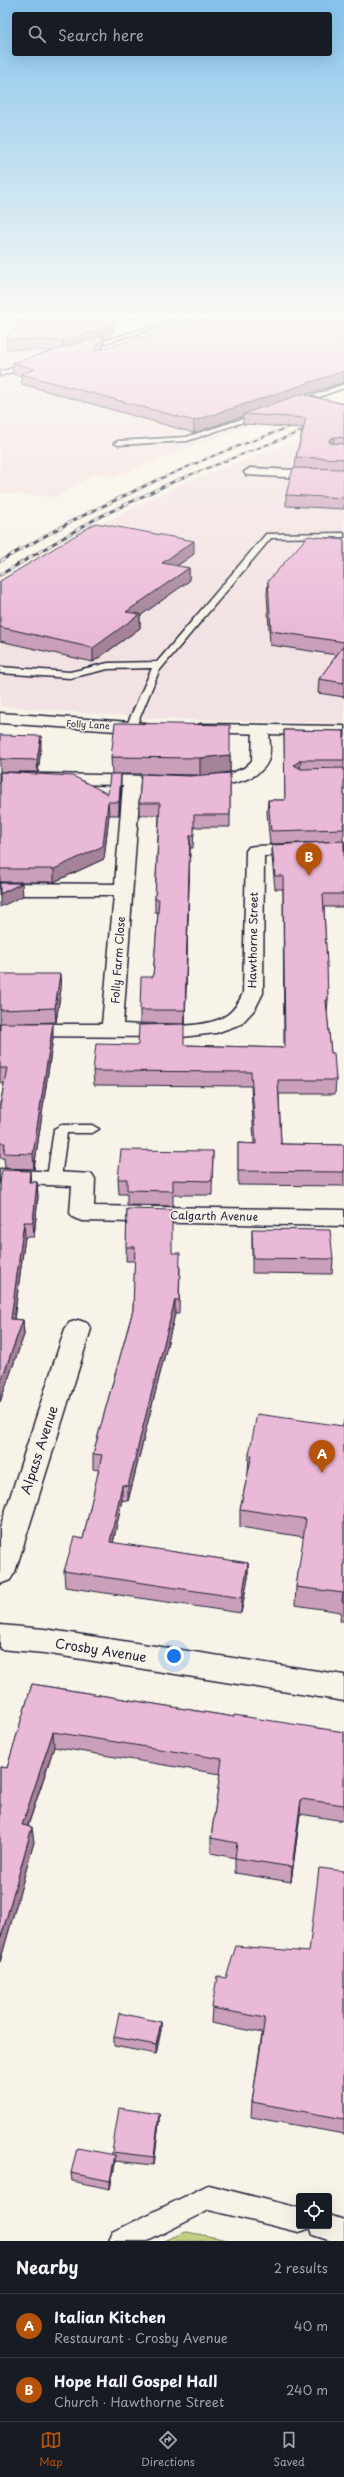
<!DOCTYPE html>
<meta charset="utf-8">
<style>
:root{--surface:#171b24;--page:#242831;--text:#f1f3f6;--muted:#9ea1a6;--line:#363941;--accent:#b45309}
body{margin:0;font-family:"Playpen Sans",sans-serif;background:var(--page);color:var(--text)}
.controls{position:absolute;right:12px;bottom:12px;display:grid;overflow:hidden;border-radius:4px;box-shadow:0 4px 16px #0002}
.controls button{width:36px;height:36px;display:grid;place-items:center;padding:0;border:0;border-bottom:1px solid var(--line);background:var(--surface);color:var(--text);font:20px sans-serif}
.you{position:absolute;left:174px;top:1656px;width:14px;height:14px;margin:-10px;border:3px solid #fff;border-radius:50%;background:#1a73e8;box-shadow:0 0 0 6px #1a73e833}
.badge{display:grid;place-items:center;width:26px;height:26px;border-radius:50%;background:var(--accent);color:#fff;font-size:13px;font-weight:700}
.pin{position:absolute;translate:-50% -33px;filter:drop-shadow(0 1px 2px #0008)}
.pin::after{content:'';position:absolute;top:21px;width:14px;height:12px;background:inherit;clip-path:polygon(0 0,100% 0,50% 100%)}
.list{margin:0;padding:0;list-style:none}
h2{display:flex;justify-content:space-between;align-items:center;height:52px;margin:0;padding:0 16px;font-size:17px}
h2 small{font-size:13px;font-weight:400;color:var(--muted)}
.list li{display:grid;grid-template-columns:26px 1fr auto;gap:12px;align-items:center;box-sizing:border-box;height:64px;padding:0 16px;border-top:1px solid var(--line)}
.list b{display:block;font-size:15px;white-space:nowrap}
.list p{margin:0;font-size:13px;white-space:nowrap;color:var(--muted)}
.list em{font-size:13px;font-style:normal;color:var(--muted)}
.icon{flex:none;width:22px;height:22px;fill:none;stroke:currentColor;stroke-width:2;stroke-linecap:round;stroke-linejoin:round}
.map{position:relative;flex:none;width:344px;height:2241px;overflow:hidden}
.search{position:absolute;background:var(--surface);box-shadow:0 4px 16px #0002;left:12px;right:12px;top:12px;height:44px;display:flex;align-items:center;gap:10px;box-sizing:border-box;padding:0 14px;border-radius:4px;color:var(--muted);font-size:15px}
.sheet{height:180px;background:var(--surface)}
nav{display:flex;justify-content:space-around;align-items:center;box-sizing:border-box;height:56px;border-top:1px solid var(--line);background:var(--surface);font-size:11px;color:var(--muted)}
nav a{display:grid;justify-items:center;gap:2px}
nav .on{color:var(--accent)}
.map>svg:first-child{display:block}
.built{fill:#f3e2e3}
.green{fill:#c3d084;stroke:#727960}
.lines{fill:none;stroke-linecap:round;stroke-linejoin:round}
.lane-casing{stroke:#22223b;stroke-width:3}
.street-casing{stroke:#22223b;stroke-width:3}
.secondary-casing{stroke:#22223b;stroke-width:3}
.lane{fill:#f7f3e8;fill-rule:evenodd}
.street{fill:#f7f3e8;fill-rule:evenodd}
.secondary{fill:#f7f3e8;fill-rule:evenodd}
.rail-far1-casing{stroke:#22223b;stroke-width:2}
.rail-casing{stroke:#22223b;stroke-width:3}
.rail-far1{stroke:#f7f3e8;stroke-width:1.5;stroke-dasharray:4.5;stroke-linecap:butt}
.rail{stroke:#f7f3e8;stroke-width:2;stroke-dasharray:5.5;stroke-linecap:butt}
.wall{fill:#ca9fba;stroke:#22223b;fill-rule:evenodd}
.shaded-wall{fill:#a48297;stroke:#22223b}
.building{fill:#ebb9d8;stroke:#22223b}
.labels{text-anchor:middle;stroke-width:3;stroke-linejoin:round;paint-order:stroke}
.far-street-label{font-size:9px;fill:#22223b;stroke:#f7f3e8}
.street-label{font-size:11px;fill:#22223b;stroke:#f7f3e8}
.near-street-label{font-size:13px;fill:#22223b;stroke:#f7f3e8}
</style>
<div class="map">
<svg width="344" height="2241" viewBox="0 0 344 2241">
<rect width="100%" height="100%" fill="#f7f3e8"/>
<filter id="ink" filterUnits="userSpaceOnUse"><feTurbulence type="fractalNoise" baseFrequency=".025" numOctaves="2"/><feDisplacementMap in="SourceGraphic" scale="8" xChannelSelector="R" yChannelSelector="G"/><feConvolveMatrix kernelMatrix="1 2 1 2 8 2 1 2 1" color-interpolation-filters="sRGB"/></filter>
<g filter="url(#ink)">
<path class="built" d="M13 316H344V388L113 478 94 474 56 497 0 493V332Z
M344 424V723L165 719 0 706V584L86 531 181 484Z"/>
<path class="green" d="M186 2232H187L233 2241H163Z"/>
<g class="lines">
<defs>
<path id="lane" d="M138 316H144L139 321 136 319Z
M186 316H195L89 348 84 347Z
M31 362 33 365 0 376V372Z
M344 384V388L299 404 294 403Z
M258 414 264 415 187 441 118 445 114 443 118 441 186 437Z
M344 533V537L271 538 159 671 135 729 126 727 152 668 108 669 70 678 0 673V667L70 672 108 663 157 662 266 534Z
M61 1125H92L99 1129 92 1133H67L61 1178 54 1183 47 1178 54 1129Z
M208 2185 299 2208V2226H309L308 2229 299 2232 209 2210 148 2241H109L113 2232Z
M329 2215 344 2220V2241H331L313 2235 310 2226H329Z"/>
<path id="street" d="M250 468 344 472V480L246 475 244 472Z
M261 725 269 730C269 740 272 751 268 761 254 795 170 786 140 785L123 1024C150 1025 204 1031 227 1015 235 1009 239 1002 243 993L246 851 249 847 255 846 344 843V853L264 856 263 993 255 1009 241 1024 216 1033 182 1037 0 1036V1024H102L114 895H0V883L115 884 123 785 0 783V773L200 777 232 773 244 768 252 761 253 730Z
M0 1169 92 1174 95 1179 94 1206 344 1210V1226L82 1221 74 1218 70 1213 72 1186 0 1183Z
M78 1320 87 1323 91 1329 15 1572 10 1580 0 1584V1528L65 1329 69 1323Z
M0 1625 44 1629 344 1675V1701L44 1653 0 1649Z"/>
<path id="secondary" d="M0 713 145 723 153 728 145 733 0 723Z
M201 724 344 726V736L195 732 193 729 195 726Z"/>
</defs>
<use href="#lane" class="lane-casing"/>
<use href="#street" class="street-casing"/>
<use href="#secondary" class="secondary-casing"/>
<use href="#lane" class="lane"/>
<use href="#street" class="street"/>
<use href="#secondary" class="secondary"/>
<defs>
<path id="rail-far1" d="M157 480 220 453 297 424
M177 480 312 427"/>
<path id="rail" d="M0 561 72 521 159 479
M0 575 97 518 179 479"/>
</defs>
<use href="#rail-far1" class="rail-far1-casing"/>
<use href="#rail" class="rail-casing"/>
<use href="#rail-far1" class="rail-far1"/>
<use href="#rail" class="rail"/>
</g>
<path class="wall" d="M344 316V382L306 395 344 404V509L286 506V495L295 468 296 457 303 428 243 424V416L194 433 22 384 21 376 13 374V363L52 351 7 349 6 339 109 338 104 339V345L103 349Z
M344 540V697L318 693 319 679 337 655 270 645 267 594 268 581Z
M194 554 177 566 189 568V581L140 616V628L93 662 0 641V581Z
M284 730 344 731V836H343V841H344V907H324L328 1000 327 1013 331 1053 336 1080 335 1094H279L281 1144 344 1145V1186L238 1185V1143L254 1144 251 1086 94 1085 93 1071 138 1045H184L284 1048 283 889H275L272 857V845L329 842 270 844 267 813 268 800H285Z
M0 735 41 748 38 772H0L108 794 121 786 119 815H109L104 859 54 882H0Z
M230 755V772L206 775 230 773V827H194L193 848H190L185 1024 140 1023V1010L153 977 158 912H155V899L159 815H139V803L141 774H112L111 757ZM146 774 197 775 190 776Z
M0 974 61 989 56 1022 25 1023 53 1038 34 1169 5 1168 4 1158H0V1106L4 1083H0Z
M213 1151 212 1195H173V1206L127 1205V1194H119L118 1179Z
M31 1182H37L38 1197 34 1237H25L14 1319 23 1320 24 1335 0 1402V1184Z
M127 1209 172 1253 180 1268 179 1314H175L128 1501 122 1500 113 1543 248 1563V1578L241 1613 65 1587 64 1571 83 1539 99 1470 93 1469V1454L133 1310 135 1261H126Z
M252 1229 333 1259 332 1274 252 1273Z
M344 1420V1621H340L341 1612 295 1605 296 1587 304 1537 240 1527V1509L248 1473 249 1454 343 1426Z
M32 1684 234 1717 344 1732V1821L300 1814 291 1882 235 1873V1858L211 1853V1838L220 1774 54 1747 28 1826 34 1842 0 1962V1767L7 1768Z
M344 1871V2134L251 2117 252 2102 262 2033 211 2023 212 2008 226 1978 309 1952Z
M161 2022V2030L156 2054 114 2046V2037Z
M159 2114V2122L154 2165 115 2161V2164L110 2189 72 2181 71 2173 112 2155V2152Z"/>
<path class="shaded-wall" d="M116 316H122L109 338 104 339V345L95 361 64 351 63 341Z
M344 371V382L249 414H243V416L194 433V421Z
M334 437 333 448 329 451V440Z
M194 541V554L162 576V563Z
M189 568V581L140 616V628L93 662V648L126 612Z
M41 736V748L38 772 37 760Z
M230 755V772L200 776V758Z
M301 760 300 772 294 765Z
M121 774V786L119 815V802Z
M108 802 109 815 104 859 54 882V869Z
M190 835V848L185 1024V1010Z
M22 883 23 896 0 907V894Z
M60 974 61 989 56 1022 55 1008Z
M53 1023V1038L34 1169 33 1154Z
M30 1171 31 1186 29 1182Z
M37 1182 38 1197 34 1237 33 1222Z
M24 1222 25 1237 12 1334 11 1319Z
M175 1300V1314L128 1501V1486Z
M23 1320 24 1335 0 1402V1384Z
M122 1485V1500L110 1558V1542Z
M248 1563V1578L241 1613 242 1598Z
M53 1732 54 1747 23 1840 22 1825Z
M301 1799 300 1814 291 1882 292 1867Z
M32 1827 34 1842 0 1962V1941Z
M161 2022V2030L156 2054V2045Z
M159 2114V2122L154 2165V2157Z
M115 2155V2164L110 2189V2181Z"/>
<path class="building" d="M24 316H116L109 327 63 341 6 339Z
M215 316H344V371L194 421 21 374 35 369 13 363 104 335 95 351Z
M302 394 344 404V438L334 437 329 440 330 443 344 444V459L296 457 306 418 243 414Z
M293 468 344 469V498L286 495Z
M96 523 194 541 162 563 189 568 126 612 140 614 93 648 0 627V581Z
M308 536 344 540V642L271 631 268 581Z
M344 645V683L319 679Z
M115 723 230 725V755L200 758 111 757Z
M284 730 344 731V760H301L294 765 301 769 344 768V824H343L344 829 271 831 268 800H285Z
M0 735 41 736 37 760 0 759Z
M0 772 73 776 108 794 110 774H121L119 802H108L103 846 54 869H0Z
M230 773V815H194V835H190L185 1010H140L141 977H153L159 899H155L160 803H139L141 774 190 776Z
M344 841V894H323L327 964 328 1000H326L331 1053H334L336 1080H278L281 1144 344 1145V1172L238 1171V1143L256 1144 251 1072 93 1071 96 1044 138 1045 139 1025 184 1024V1045L285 1048 283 876H275L272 845Z
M0 883H22L0 894Z
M0 974H60L55 1008 0 1010Z
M0 1023H53L33 1154 4 1153 5 1143H0V1106L7 1068H0Z
M121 1150 213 1151 212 1181 173 1180V1191L127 1190V1179H118Z
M2 1170 30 1171 29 1182H37L33 1222H24L11 1319 23 1320 0 1384V1184Z
M127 1209 172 1210V1253H180L179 1300H175L128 1486 122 1485 110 1542 248 1563 242 1598 64 1571 74 1537 83 1539 102 1455 93 1454 133 1310 135 1247H126Z
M252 1229 330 1230 333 1259 253 1258Z
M257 1414 343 1426 344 1420V1602H342L343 1593 296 1587 306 1519 240 1509 252 1455 249 1454Z
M32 1684 234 1717V1715L344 1732V1805L301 1799 292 1867 235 1858 237 1843 211 1838 222 1759 53 1732 22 1825 32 1827 0 1941V1767L7 1768Z
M319 1868 344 1871V2119L252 2102 265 2018 212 2008 217 1976 226 1978 236 1946 309 1952Z
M119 2013 161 2022 156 2045 114 2037Z
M119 2108 159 2114 154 2157 112 2152Z
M77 2148 115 2155 110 2181 71 2173Z"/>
</g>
<linearGradient id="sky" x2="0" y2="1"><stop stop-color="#85c3ec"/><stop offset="0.5" stop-color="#fbfaf5"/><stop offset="1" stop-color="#fbfaf5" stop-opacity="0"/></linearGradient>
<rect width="344" height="630" fill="url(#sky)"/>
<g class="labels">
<g class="far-street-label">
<text transform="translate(88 725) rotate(3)" y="3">Folly Lane</text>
</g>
<g class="street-label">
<text transform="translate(253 940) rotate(-89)" y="4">Hawthorne Street</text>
<text transform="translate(118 960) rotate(-86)" y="4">Folly Farm Close</text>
<text transform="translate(214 1216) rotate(1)" y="4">Calgarth Avenue</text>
</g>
<g class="near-street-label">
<text transform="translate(39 1450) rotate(-72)" y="5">Alpass Avenue</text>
<text transform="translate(101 1650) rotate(9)" y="5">Crosby Avenue</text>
</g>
</g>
</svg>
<div class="controls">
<button><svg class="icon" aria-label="locate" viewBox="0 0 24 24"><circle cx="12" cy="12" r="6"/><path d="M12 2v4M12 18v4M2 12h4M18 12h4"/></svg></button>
</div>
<div class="you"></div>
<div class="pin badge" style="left:322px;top:1473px">A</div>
<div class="pin badge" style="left:309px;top:876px">B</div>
<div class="search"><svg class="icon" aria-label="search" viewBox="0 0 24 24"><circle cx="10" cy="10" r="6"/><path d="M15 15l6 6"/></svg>Search here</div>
</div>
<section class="sheet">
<h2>Nearby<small>2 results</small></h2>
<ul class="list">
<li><span class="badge">A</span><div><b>Italian Kitchen</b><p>Restaurant · Crosby Avenue</p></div><em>40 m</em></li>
<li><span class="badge">B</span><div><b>Hope Hall Gospel Hall</b><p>Church · Hawthorne Street</p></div><em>240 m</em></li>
</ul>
</section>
<nav>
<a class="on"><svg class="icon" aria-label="map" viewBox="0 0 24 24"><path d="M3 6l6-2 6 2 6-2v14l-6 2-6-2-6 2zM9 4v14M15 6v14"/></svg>Map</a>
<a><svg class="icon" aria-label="directions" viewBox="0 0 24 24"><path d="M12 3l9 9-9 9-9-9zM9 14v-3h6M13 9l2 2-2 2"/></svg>Directions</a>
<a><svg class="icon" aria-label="saved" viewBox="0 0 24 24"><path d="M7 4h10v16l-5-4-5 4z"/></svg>Saved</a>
</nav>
